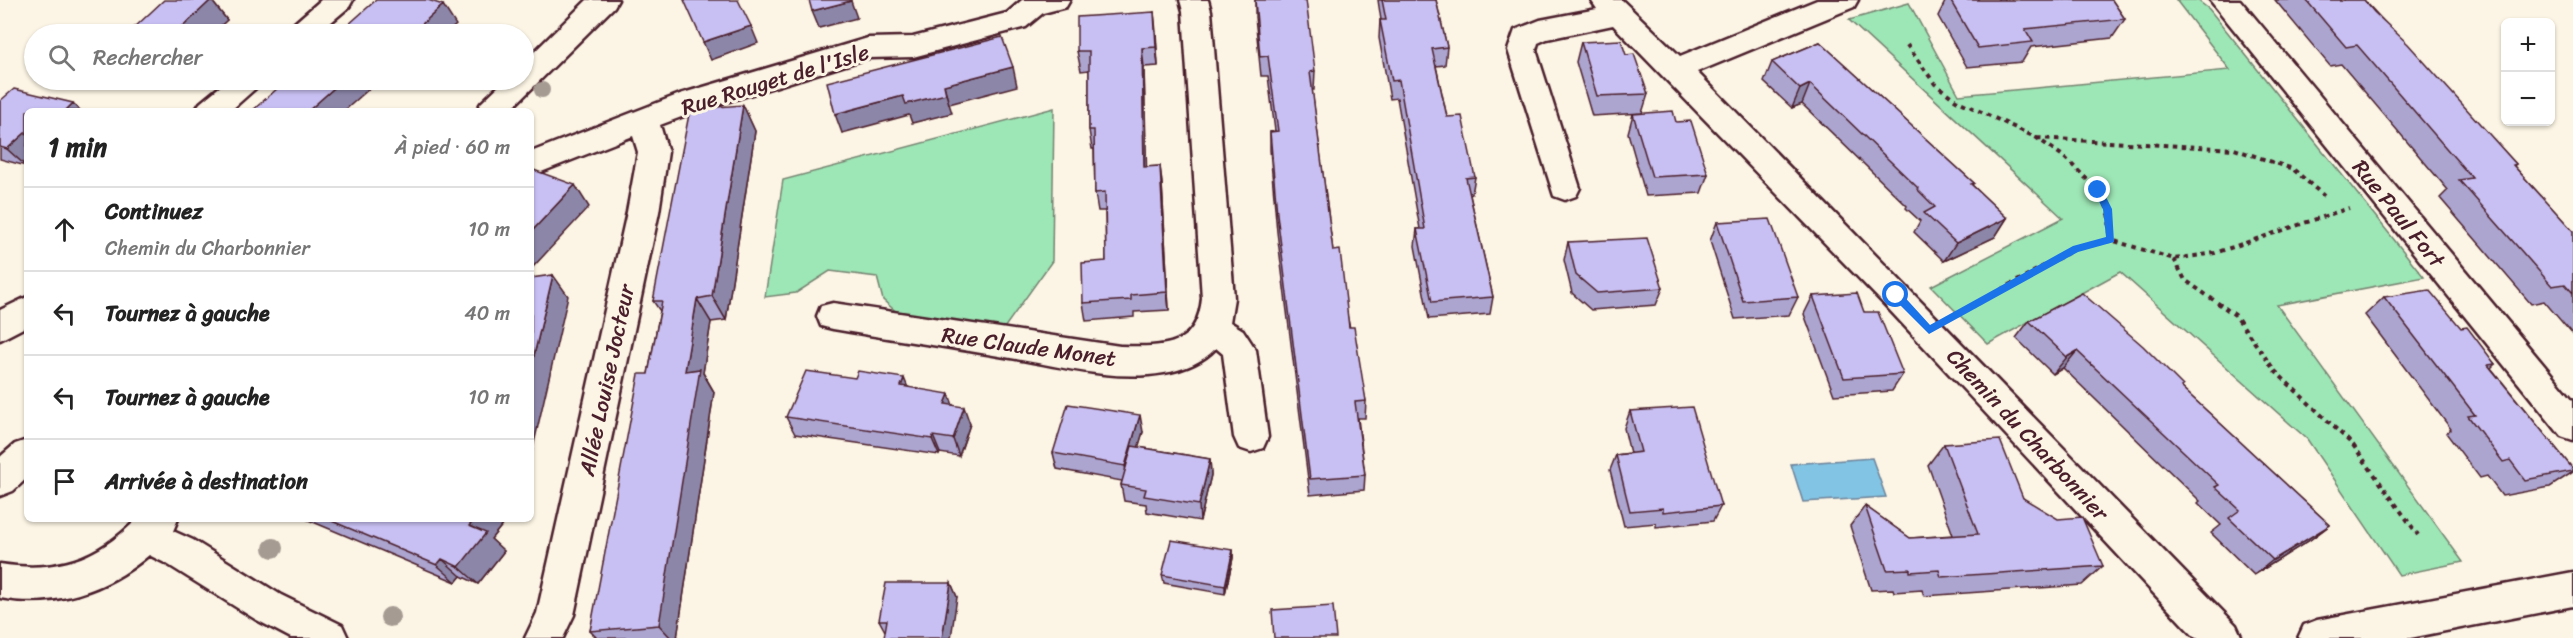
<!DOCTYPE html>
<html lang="fr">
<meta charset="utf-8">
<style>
:root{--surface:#fff;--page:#f2f2f2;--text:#222;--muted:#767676;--line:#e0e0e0}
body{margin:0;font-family:Sriracha,sans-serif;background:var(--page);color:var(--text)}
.controls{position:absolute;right:18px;top:18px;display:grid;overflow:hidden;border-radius:9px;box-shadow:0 2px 4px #0004}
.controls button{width:54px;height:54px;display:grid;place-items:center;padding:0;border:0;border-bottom:2px solid var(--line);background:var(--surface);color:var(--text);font:30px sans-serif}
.stop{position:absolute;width:18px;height:18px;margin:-14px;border:4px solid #1a73e8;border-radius:50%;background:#fff}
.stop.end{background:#1a73e8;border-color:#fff;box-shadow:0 2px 6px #0008}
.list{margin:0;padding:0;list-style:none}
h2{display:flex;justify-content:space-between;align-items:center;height:78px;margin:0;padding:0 24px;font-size:26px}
h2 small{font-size:20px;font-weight:400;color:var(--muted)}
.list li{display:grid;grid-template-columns:39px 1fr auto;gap:18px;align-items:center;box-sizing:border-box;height:84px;padding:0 24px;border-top:2px solid var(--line)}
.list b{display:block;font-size:22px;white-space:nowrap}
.list p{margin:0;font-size:20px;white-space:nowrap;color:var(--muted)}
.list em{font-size:20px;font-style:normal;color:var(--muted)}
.icon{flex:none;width:33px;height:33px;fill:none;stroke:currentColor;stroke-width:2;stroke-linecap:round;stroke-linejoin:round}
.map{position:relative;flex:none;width:2573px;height:638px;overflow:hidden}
.search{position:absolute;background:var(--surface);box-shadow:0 2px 4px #0004;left:24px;top:24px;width:510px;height:66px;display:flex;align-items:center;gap:15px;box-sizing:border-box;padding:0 21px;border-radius:33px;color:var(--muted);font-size:22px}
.panel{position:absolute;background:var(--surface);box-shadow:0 2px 4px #0004;left:24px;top:108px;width:510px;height:414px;border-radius:9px}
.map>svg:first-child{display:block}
.green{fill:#9de6b5;stroke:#748270;stroke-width:1.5}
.water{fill:#82c4e3;stroke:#6c8299;stroke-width:1.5}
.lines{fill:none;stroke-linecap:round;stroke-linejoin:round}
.minor-casing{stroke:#4a1f2b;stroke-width:5}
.path{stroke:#4a1f2b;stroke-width:4;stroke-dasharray:4.5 4.5;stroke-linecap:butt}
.minor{fill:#fcf5e5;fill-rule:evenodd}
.tree{fill:#a69b92}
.wall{fill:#aca5d0;stroke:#4a1f2b;stroke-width:1.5}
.shaded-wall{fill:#8c86a9;stroke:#4a1f2b;stroke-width:1.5}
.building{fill:#c8c0f2;stroke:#4a1f2b;stroke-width:1.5}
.route{fill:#1a73e8}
.labels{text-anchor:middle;stroke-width:6;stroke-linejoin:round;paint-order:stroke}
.street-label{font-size:22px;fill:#4a1f2b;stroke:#fcf5e5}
</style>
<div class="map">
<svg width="2573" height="638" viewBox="0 0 2573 638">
<rect width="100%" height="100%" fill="#fcf5e5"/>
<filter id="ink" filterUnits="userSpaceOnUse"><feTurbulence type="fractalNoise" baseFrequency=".0167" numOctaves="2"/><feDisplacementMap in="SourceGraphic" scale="12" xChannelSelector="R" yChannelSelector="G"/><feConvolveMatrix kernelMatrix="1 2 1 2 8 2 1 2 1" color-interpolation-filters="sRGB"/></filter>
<g filter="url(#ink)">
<path class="green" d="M2176 0H2197L2209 9 2424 277 2277 305 2463 562 2399 575 2307 439 2120 272 1988 344 1931 286 2063 218 1849 20 1909 3 1959 95 2230 70Z
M1054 108 1052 261 1002 331 901 316 883 300 877 277 830 271 796 293 765 297 783 180Z"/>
<path class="water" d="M1872 458 1886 497 1803 502 1791 464Z"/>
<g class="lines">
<defs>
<path id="minor" d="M321 0H353L349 7 317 34H286L290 27Z
M587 0H618L614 7 509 111H476L481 103 505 80H524V62Z
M1022 0H1070L1066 7 1043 13 1026 27 913 57 868 58 700 110 660 125 668 152 659 212 574 615 563 638H525L537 613 627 212 638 152 633 136 531 176V152L680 94 868 38 913 37 1007 13Z
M1180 0H1208L1211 11 1234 298 1230 322 1243 330 1256 350 1268 437 1263 448 1251 452 1239 448 1234 437 1223 354 1216 348C1203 362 1183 370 1164 373 1112 382 1056 365 1005 357 948 347 890 339 833 329L821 326 817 316 821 306 833 303 1120 346C1162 347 1197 349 1202 298L1183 11Z
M1591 0H1622L1680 56 1817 0H1858L1854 7 1697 72 2236 625 2242 638H2196L2186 628 1884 304 1613 25 1547 39 1538 43 1536 50 1580 188 1576 196 1565 200 1554 196 1508 50 1515 30 1540 20 1597 9Z
M2210 0H2240L2573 400V440L2561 436Z
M228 80H262L257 87 230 111H195L200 103Z
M27 297V326L0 340V310Z
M27 440V478L13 491 0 496V457L15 444Z
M137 519H178L173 531 193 540 281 595 342 625 348 638H291L255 619 167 564 149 555C107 591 55 608 0 598V564C56 573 97 560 137 519Z
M2573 572V606L2410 638H2298L2304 625 2317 620Z"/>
</defs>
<use href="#minor" class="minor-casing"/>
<path class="path" d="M1907 45 1935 84 1956 100 2037 138 2063 156 2098 190 2108 209 2111 240
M2037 138 2234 149 2293 169 2324 196
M2174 259 2185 280 2235 315 2275 371 2353 445 2418 535
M1962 312 2076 248 2111 240 2174 259 2215 253 2349 208"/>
<use href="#minor" class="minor"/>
</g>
<g class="tree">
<circle cx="542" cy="90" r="8"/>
<circle cx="273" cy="548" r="10"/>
<circle cx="390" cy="617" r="10"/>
</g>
<path class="wall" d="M211 0 227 20 212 34H142L135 27Z
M1255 0 1315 71 1314 90H1312L1333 251 1366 401 1365 418H1358L1365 475 1364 490 1310 495 1277 232 1270 150V132L1275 131 1268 76H1261L1255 17Z
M1378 0H1436L1447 47 1445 65 1436 66 1447 117 1475 177 1472 194 1470 195 1493 297 1490 314 1429 319 1415 246 1417 229H1420L1397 98 1390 99 1379 38 1380 20H1381Z
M1946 0H2112L2125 19 2112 38 2031 47 2022 62 1967 67 1938 16Z
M2275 0H2364L2516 164 2514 166 2573 231V335L2544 301 2531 304 2440 198 2448 190 2341 64 2330 66Z
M1154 12 1158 66 1144 67 1146 167 1160 166 1162 184 1169 310 1134 312V317L1086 321 1083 303 1106 261 1105 211H1098L1095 193 1094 149H1092L1089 130V70L1081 71 1077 51Z
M1581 42 1626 55 1648 94 1642 113 1592 116 1576 62Z
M1820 42 1974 183 1972 185 2007 218 1995 237 1944 261 1914 232 1920 221 1906 208 1907 206 1802 104 1792 108 1764 82 1772 62Z
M0 101 27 111 26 166 0 159Z
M743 105 755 131 726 320 711 322 703 373 714 392 677 638H597L590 631 648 374 660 311 653 301Z
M1633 114 1676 122 1708 174 1701 193 1646 196 1628 133Z
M1717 222 1798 297 1789 315 1735 319 1710 241Z
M1568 242 1663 288 1656 305 1591 310 1572 293 1564 260Z
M1813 296 1864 312 1903 374 1892 391 1834 395 1804 314Z
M2384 297 2461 328 2495 364 2491 368 2573 469V472L2550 487 2502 496 2487 476 2480 478 2446 433 2451 429 2365 315Z
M2029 321 2182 388 2330 525 2310 540 2254 575 2211 533 2221 525 2198 503 2200 501 2063 368 2053 374 2016 338Z
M908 387 953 405 970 424 959 456 940 453 939 455 795 434 786 417Z
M1630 411 1721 506 1713 521 1656 527V523L1624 526 1610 470 1616 455 1630 453 1624 428Z
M1143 432 1138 447 1210 459 1211 475 1200 521 1147 512 1146 504 1124 501 1121 485 1122 481 1057 469 1053 453Z
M1944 444 2023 498 2103 566 2082 585 1924 596 1922 590 1894 592 1893 589 1871 590 1850 526 1865 506 1910 538 1953 535 1928 465Z
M306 519H507L491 539 504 551 478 584 461 576 456 582Z
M1233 550V558L1225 594 1164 583 1162 575Z
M951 583 957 597 885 631 879 620Z"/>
<path class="shaded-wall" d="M211 0 227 20 212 34H175Z
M851 1 857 18 819 28 812 11Z
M443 5 456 25 446 34H411Z
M1154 12 1156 32 1158 66 1156 47Z
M751 26 758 43 711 60 703 42Z
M1142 48 1144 67 1147 185 1144 167Z
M1013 67 1017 86 949 104 944 85Z
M343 80H379L344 111H308Z
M1810 84 1802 104 1792 108 1800 89Z
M946 94 952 113 912 123 909 115 842 133 835 114 903 96Z
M73 103 81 111H65Z
M743 105 755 131 726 320 712 296Z
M25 133 27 135 26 166 7 149Z
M1160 166 1162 184 1169 310 1167 292Z
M575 185 589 207 531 269V232Z
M2007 218 1995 237 1944 261 1956 243Z
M553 275 568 296 531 456V368Z
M697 299 711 322 703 373 714 392 677 638H671L659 625 685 371Z
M2077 351 2063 368 2053 374 2067 357Z
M904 378 911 395 901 386Z
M949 394 955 411 945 404Z
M964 407 970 424 959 456 953 439Z
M1140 415 1143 432 1128 482 1125 466Z
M933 436 940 453 939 455 932 439Z
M1210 459 1211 475 1200 521 1199 505Z
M475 519H507L491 539 504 551 478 584 459 567 469 526Z
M2330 525 2310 540 2254 575 2273 560Z
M1233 550V558L1225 594V586Z
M442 559 461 576 456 582 437 565Z
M951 583 957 597 951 638H942Z"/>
<path class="building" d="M164 0H211L175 34H167L135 27Z
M376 0H428L443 5 411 34H405L397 31 393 34H338Z
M684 0H738L751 26 703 42Z
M809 0H851V1L812 11Z
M1255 0H1306L1315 71 1310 72 1333 251 1340 250 1349 327H1354L1366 401 1355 402 1365 475 1310 479 1277 214 1270 132 1278 131 1268 56 1260 57Z
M1382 0H1436L1447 47 1432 49 1447 117 1462 116 1475 177 1466 178 1493 297 1432 302 1417 229H1425L1399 80 1392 81 1380 20H1386Z
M1950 0H2112L2125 19 2025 29 2033 42 1978 48Z
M2306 0H2364L2374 12 2408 44 2516 164 2513 165 2573 231V293L2565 284 2552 286 2459 180 2472 178 2357 45 2346 47Z
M1154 12 1156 47 1142 48 1144 167 1160 166 1167 292 1131 295V300L1083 303 1082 263 1106 261 1105 192 1095 193 1094 130H1089V51H1077V17Z
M1002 37 1013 67 944 85 946 94 906 104 903 96 835 114 827 82Z
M1621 40 1626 55 1634 54 1648 94 1597 96 1581 42Z
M1820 42 1974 183 1971 184 2007 218 1956 243 1924 213 1935 207 1917 189 1918 188 1810 84 1800 89 1772 62Z
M287 80H343L308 111H252Z
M14 89 73 103 65 111H27V133H25L7 149 0 147V101Z
M743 105 712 296 697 299 685 371 700 369 659 625 590 631 639 374H648L662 301H653L690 109Z
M1673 111 1676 122 1691 121 1708 174 1652 177 1633 114Z
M531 169 575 185 531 232Z
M1770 219 1798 297 1743 301 1717 222Z
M1647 238 1663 288 1597 293 1576 275 1568 242Z
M553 275 531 368V278Z
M2429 290 2461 328 2467 327 2495 364 2488 365 2573 469V471L2525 480 2510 460 2503 462 2468 416 2475 415 2384 297Z
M1857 293 1864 312H1878L1903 374 1844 378 1813 296Z
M2082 293 2143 346 2183 386 2181 387 2330 525 2273 560 2229 518 2240 510 2215 487 2219 485 2077 351 2067 357 2029 321Z
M806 371 855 378 858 371 904 378 901 386 949 394 945 404 964 407 953 439 933 436 932 439 786 417Z
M1068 404 1140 415 1125 466 1053 453Z
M1692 407 1721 506 1663 512V508L1630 511 1616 455 1641 452 1630 411Z
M2000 440 2023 498 2058 519 2082 517 2103 566 1941 577 1939 570 1910 572V569L1887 570 1865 506 1910 538 1978 534 1944 444Z
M1132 446 1210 459 1199 505 1144 496 1146 489 1121 485Z
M327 519H475L469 526 486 533 459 567 442 559 437 565Z
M1171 540 1233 550 1225 586 1162 575Z
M886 583H951L942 638H884L887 620H879Z
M1333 606 1336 638H1274L1272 610Z"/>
</g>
<path class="route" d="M2098 186 2101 187 2112 209 2114 242 2078 252 1929 334 1893 298V292H1900L1930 325 2073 246 2106 237 2103 209 2093 190Z"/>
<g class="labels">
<g class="street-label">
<text transform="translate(775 79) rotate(-17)" y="8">Rue Rouget de l'Isle</text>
<text transform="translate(2399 213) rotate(51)" y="8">Rue Paul Fort</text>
<text transform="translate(1029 346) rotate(8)" y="8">Rue Claude Monet</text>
<text transform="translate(606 380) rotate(-78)" y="8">Allée Louise Jocteur</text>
<text transform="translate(2028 434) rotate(47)" y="8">Chemin du Charbonnier</text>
</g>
</g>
</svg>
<div class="controls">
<button>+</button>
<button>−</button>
</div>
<div class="stop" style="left:1896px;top:295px"></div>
<div class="stop end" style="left:2098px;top:190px"></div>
<div class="search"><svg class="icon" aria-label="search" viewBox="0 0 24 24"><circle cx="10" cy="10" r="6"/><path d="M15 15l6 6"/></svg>Rechercher</div>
<section class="panel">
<h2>1 min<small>À pied · 60 m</small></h2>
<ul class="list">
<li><svg class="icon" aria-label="ahead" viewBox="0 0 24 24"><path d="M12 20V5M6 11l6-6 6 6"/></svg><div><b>Continuez</b><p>Chemin du Charbonnier</p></div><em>10 m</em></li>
<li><svg class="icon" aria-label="left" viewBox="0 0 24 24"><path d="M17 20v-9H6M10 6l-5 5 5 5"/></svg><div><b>Tournez à gauche</b></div><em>40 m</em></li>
<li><svg class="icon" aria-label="left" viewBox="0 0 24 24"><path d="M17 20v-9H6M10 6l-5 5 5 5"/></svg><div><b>Tournez à gauche</b></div><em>10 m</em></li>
<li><svg class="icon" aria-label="arrive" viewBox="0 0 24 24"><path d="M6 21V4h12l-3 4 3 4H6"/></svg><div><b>Arrivée à destination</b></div></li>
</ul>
</section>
</div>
